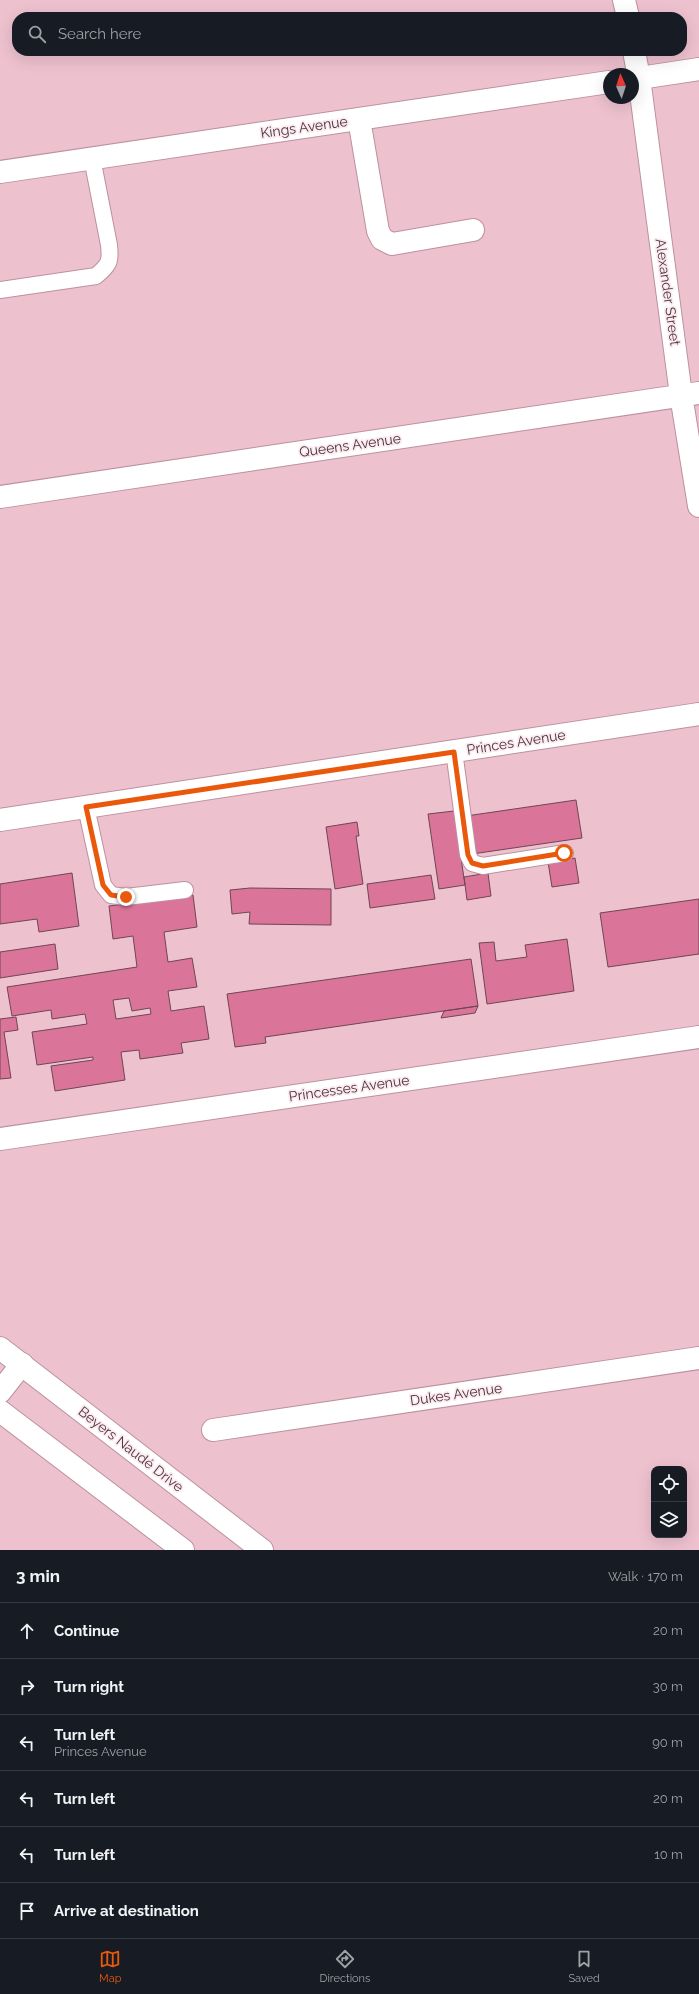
<!DOCTYPE html>
<meta charset="utf-8">
<style>
:root{--surface:#171b24;--page:#20242c;--text:#f1f3f6;--muted:#9ea1a6;--line:#363941;--accent:#ea580c}
body{margin:0;font-family:Raleway,sans-serif;background:var(--page);color:var(--text)}
.controls{position:absolute;right:12px;bottom:12px;display:grid;overflow:hidden;border-radius:8px;box-shadow:0 4px 16px #0002}
.controls button{width:36px;height:36px;display:grid;place-items:center;padding:0;border:0;border-bottom:1px solid var(--line);background:var(--surface);color:var(--text);font:20px sans-serif}
.compass{position:absolute;left:603px;top:68px;width:36px;height:36px;border-radius:50%;background:var(--surface);box-shadow:0 4px 16px #0002;rotate:357deg}
.stop{position:absolute;width:12px;height:12px;margin:-9px;border:3px solid #ea580c;border-radius:50%;background:#fff}
.stop.end{background:#ea580c;border-color:#fff;box-shadow:0 1px 4px #0008}
.list{margin:0;padding:0;list-style:none}
h2{display:flex;justify-content:space-between;align-items:center;height:52px;margin:0;padding:0 16px;font-size:17px}
h2 small{font-size:13px;font-weight:400;color:var(--muted)}
.list li{display:grid;grid-template-columns:26px 1fr auto;gap:12px;align-items:center;box-sizing:border-box;height:56px;padding:0 16px;border-top:1px solid var(--line)}
.list b{display:block;font-size:15px;white-space:nowrap}
.list p{margin:0;font-size:13px;white-space:nowrap;color:var(--muted)}
.list em{font-size:13px;font-style:normal;color:var(--muted)}
.icon{flex:none;width:22px;height:22px;fill:none;stroke:currentColor;stroke-width:2;stroke-linecap:round;stroke-linejoin:round}
.map{position:relative;flex:none;width:699px;height:1550px;overflow:hidden}
.search{position:absolute;background:var(--surface);box-shadow:0 4px 16px #0002;left:12px;right:12px;top:12px;height:44px;display:flex;align-items:center;gap:10px;box-sizing:border-box;padding:0 14px;border-radius:16px;color:var(--muted);font-size:15px}
.sheet{height:388px;background:var(--surface)}
nav{display:flex;justify-content:space-around;align-items:center;box-sizing:border-box;height:56px;border-top:1px solid var(--line);background:var(--surface);font-size:11px;color:var(--muted)}
nav a{display:grid;justify-items:center;gap:2px}
nav .on{color:var(--accent)}
.map>svg:first-child{display:block}
.building{fill:#db7499;stroke:#6d4753;fill-rule:evenodd}
.lines{fill:none;stroke-linecap:round;stroke-linejoin:round}
.lane-casing{stroke:#bc919e;stroke-width:18}
.street-casing{stroke:#bc919e;stroke-width:24}
.primary-casing{stroke:#bc919e;stroke-width:24}
.lane{stroke:#fff;stroke-width:16}
.street{stroke:#fff;stroke-width:22}
.primary{stroke:#fff;stroke-width:22}
.route{stroke:#ea580c;stroke-width:5}
.labels{text-anchor:middle;stroke-width:3.5;stroke-linejoin:round;paint-order:stroke}
.street-label{font-size:14px;fill:#48363b;stroke:#fdeaf0}
</style>
<div class="map">
<svg width="699" height="1550" viewBox="0 0 699 1550">
<rect width="100%" height="100%" fill="#eec1cf"/>
<path class="building" d="M576 800 582 838 472 854 466 816Z
M454 811 465 885 439 889 428 814Z
M357 822 359 836H356L363 884 335 889 326 827Z
M575 858 579 883 552 887 548 862Z
M72 873 79 926 39 932 37 919 0 924V884Z
M488 873 491 896 467 900 464 877Z
M431 875 435 899 370 908 367 884Z
M250 888 331 889V925L249 924 250 912 232 914 230 890Z
M193 895 197 927 164 932 168 962 192 958 197 987 168 991 171 1011 204 1006 209 1039 181 1043 183 1053 140 1059 139 1050 121 1052 125 1080 55 1091 51 1066 93 1060V1057L37 1065 32 1032 87 1024 85 1014 52 1019 51 1010 12 1016 7 987 137 967 133 936 113 939 109 906ZM129 998 132 1011 150 1008 151 1014 116 1019 113 1000Z
M699 899V954L608 967 600 913Z
M567 939 574 991 487 1004 479 943 494 942 496 961 527 957 525 945Z
M55 944 58 969 0 978V952Z
M471 959 478 1006 265 1037 266 1043 235 1047 227 994Z
M478 1006 475 1013 441 1018 444 1011Z
M16 1017 18 1030 4 1032 11 1078 0 1079V1019Z"/>
<g class="lines">
<defs>
<path id="lane" d="M0 290 96 276C109 265 111 262 109 245L92 158
M454 751 468 855 472 863 483 866 565 853
M86 807 103 885 111 895 126 897 185 890"/>
<path id="street" d="M624 0 628 17
M634 51 639 78 681 395 699 506
M633 79 699 69
M359 119 378 231 382 239 392 244 473 230
M0 172 609 82
M0 497 699 393
M0 820 699 714
M0 1139 699 1037
M0 1392 22 1364
M213 1430 699 1358"/>
<path id="primary" d="M0 1348 262 1550
M0 1411 183 1550"/>
</defs>
<use href="#lane" class="lane-casing"/>
<use href="#street" class="street-casing"/>
<use href="#primary" class="primary-casing"/>
<use href="#lane" class="lane"/>
<use href="#street" class="street"/>
<use href="#primary" class="primary"/>
</g>
<g class="lines">
<path class="route" d="M126 897 111 895 103 885 86 807 454 752 468 855 472 863 483 866 564 853"/>
</g>
<g class="labels">
<g class="street-label">
<text transform="translate(304 127) rotate(-8)" y="5">Kings Avenue</text>
<text transform="translate(668 292) rotate(82)" y="5">Alexander Street</text>
<text transform="translate(350 445) rotate(-8)" y="5">Queens Avenue</text>
<text transform="translate(516 742) rotate(-9)" y="5">Princes Avenue</text>
<text transform="translate(349 1088) rotate(-8)" y="5">Princesses Avenue</text>
<text transform="translate(456 1394) rotate(-8)" y="5">Dukes Avenue</text>
<text transform="translate(131 1449) rotate(38)" y="5">Beyers Naudé Drive</text>
</g>
</g>
</svg>
<div class="controls">
<button><svg class="icon" aria-label="locate" viewBox="0 0 24 24"><circle cx="12" cy="12" r="6"/><path d="M12 2v4M12 18v4M2 12h4M18 12h4"/></svg></button>
<button><svg class="icon" aria-label="layers" viewBox="0 0 24 24"><path d="M12 4l9 5-9 5-9-5zM3 14l9 5 9-5"/></svg></button>
</div>
<svg class="compass" viewBox="-18 -18 36 36"><path d="M0-13l5 13h-10z" fill="#e53935"/><path d="M0 13l5-13h-10z" fill="#9ea1a6"/></svg>
<div class="stop" style="left:564px;top:853px"></div>
<div class="stop end" style="left:126px;top:897px"></div>
<div class="search"><svg class="icon" aria-label="search" viewBox="0 0 24 24"><circle cx="10" cy="10" r="6"/><path d="M15 15l6 6"/></svg>Search here</div>
</div>
<section class="sheet">
<h2>3 min<small>Walk · 170 m</small></h2>
<ul class="list">
<li><svg class="icon" aria-label="ahead" viewBox="0 0 24 24"><path d="M12 20V5M6 11l6-6 6 6"/></svg><div><b>Continue</b></div><em>20 m</em></li>
<li><svg class="icon" aria-label="right" viewBox="0 0 24 24"><path d="M7 20v-9h11M14 6l5 5-5 5"/></svg><div><b>Turn right</b></div><em>30 m</em></li>
<li><svg class="icon" aria-label="left" viewBox="0 0 24 24"><path d="M17 20v-9H6M10 6l-5 5 5 5"/></svg><div><b>Turn left</b><p>Princes Avenue</p></div><em>90 m</em></li>
<li><svg class="icon" aria-label="left" viewBox="0 0 24 24"><path d="M17 20v-9H6M10 6l-5 5 5 5"/></svg><div><b>Turn left</b></div><em>20 m</em></li>
<li><svg class="icon" aria-label="left" viewBox="0 0 24 24"><path d="M17 20v-9H6M10 6l-5 5 5 5"/></svg><div><b>Turn left</b></div><em>10 m</em></li>
<li><svg class="icon" aria-label="arrive" viewBox="0 0 24 24"><path d="M6 21V4h12l-3 4 3 4H6"/></svg><div><b>Arrive at destination</b></div></li>
</ul>
</section>
<nav>
<a class="on"><svg class="icon" aria-label="map" viewBox="0 0 24 24"><path d="M3 6l6-2 6 2 6-2v14l-6 2-6-2-6 2zM9 4v14M15 6v14"/></svg>Map</a>
<a><svg class="icon" aria-label="directions" viewBox="0 0 24 24"><path d="M12 3l9 9-9 9-9-9zM9 14v-3h6M13 9l2 2-2 2"/></svg>Directions</a>
<a><svg class="icon" aria-label="saved" viewBox="0 0 24 24"><path d="M7 4h10v16l-5-4-5 4z"/></svg>Saved</a>
</nav>
